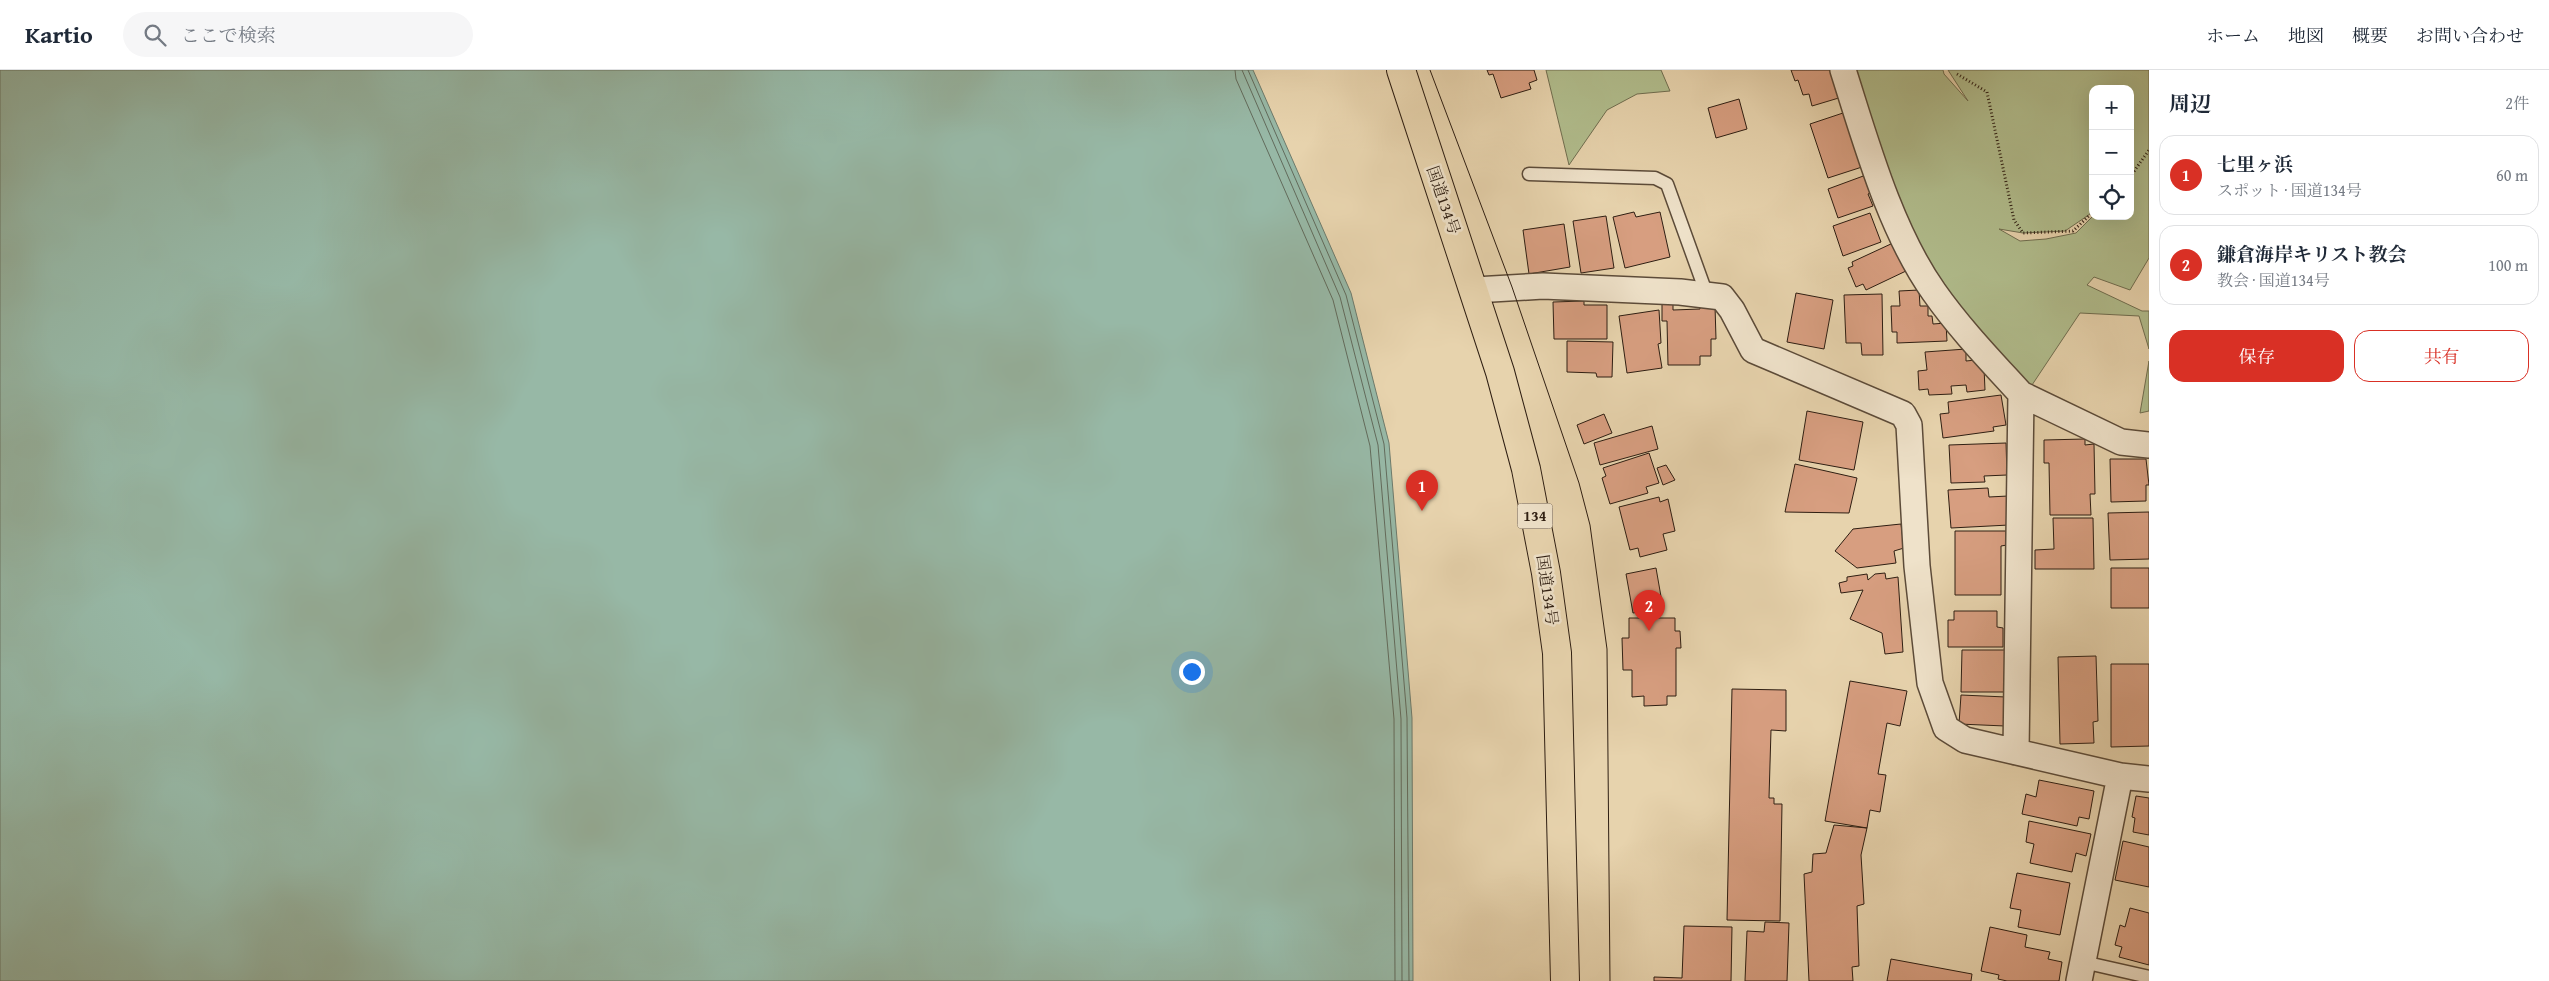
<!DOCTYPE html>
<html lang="ja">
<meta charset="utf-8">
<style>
:root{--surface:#fff;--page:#f6f6f7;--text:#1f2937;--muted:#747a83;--line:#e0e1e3;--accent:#d93025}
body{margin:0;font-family:"Gentium Book Plus","Noto Serif JP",serif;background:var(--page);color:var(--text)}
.controls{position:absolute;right:15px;top:15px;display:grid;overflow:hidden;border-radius:10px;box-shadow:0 5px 20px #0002}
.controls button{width:45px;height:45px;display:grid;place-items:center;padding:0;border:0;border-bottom:1px solid var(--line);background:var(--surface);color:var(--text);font:25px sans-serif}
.you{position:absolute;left:1191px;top:601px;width:18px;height:18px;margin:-12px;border:4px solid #fff;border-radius:50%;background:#1a73e8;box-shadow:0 0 0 8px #1a73e833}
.badge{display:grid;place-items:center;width:32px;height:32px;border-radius:50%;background:var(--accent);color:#fff;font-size:16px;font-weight:700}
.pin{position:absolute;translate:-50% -41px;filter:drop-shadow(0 1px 2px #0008)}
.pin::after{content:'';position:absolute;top:26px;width:18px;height:15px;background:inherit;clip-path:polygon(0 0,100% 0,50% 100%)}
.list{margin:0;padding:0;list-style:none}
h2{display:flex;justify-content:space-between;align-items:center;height:65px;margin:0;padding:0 20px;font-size:21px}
h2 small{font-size:16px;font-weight:400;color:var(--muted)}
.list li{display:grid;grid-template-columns:32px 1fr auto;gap:15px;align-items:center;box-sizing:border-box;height:80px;margin:0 10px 10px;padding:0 10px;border:1px solid var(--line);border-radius:15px}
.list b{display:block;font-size:19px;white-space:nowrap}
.list p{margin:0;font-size:16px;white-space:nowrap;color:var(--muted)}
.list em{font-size:16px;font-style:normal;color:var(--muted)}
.actions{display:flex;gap:10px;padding:15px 20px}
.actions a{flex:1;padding:11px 0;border:1px solid var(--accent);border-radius:15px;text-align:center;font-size:18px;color:var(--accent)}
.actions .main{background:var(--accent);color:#fff}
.icon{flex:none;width:28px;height:28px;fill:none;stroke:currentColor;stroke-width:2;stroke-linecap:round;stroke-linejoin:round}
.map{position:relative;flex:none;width:2149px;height:911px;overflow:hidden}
header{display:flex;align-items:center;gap:30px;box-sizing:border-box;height:70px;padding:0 25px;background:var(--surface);border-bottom:1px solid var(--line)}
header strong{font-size:24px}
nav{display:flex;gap:28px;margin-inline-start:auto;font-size:18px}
.search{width:350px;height:45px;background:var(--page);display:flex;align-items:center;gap:12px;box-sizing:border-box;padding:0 18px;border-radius:28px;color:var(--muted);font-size:19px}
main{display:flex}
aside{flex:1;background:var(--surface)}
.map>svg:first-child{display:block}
.green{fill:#b1bd8d;stroke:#706e50;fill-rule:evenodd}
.water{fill:#97b8a6;stroke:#6d7a6b}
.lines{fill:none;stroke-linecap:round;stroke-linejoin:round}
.shore{stroke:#626b5c;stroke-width:1}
.building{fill:#d79e80;stroke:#2e1e12}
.service-casing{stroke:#5c4b39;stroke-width:15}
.minor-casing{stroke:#5c4b39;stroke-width:28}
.trunk-casing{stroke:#2e1e12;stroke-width:30}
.path{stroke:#2e1e12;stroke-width:3;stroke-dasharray:1 2.5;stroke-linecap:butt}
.service{stroke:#efe2ca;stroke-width:12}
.minor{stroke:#efe2ca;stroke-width:25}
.trunk{stroke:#e7d3ad;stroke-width:28}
.tram{stroke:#2e1e12;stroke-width:1}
.labels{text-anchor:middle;stroke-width:5;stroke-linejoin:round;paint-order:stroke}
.shield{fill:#efe2ca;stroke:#685949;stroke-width:1}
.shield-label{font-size:15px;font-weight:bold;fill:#2e1e12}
.street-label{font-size:16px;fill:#2e1e12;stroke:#efe2ca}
</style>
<header>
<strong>Kartio</strong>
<div class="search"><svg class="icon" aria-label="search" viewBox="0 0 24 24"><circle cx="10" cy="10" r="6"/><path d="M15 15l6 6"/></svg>ここで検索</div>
<nav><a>ホーム</a><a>地図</a><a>概要</a><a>お問い合わせ</a></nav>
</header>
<main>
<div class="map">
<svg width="2149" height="911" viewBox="0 0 2149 911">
<rect width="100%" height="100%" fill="#e7d3ad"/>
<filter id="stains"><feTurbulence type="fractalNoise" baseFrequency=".004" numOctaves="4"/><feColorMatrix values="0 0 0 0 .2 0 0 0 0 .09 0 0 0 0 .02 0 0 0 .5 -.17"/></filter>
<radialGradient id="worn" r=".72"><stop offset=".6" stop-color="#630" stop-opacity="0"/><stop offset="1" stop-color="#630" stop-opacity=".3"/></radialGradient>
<path class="green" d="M1546 0H1661L1670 21 1637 24 1607 40 1569 95Z
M1852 0H1943L1944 4 1968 31 1948 0H2149V188L2130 220 2094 207 2087 215 2142 241H2149V279L2139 246 2080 243 2030 318C2005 289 1976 261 1953 229 1903 160 1878 79 1852 0ZM2093 19H2130V146H2093L2076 163 2046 169 2020 171 1999 159 2023 163 2065 161 2093 142Z
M2149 291V341L2140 343Z"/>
<path class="water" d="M0 0H1253L1351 223 1389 373 1412 648 1413 911H0Z"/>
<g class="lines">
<path class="shore" d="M1235 0 1236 9 1333 230 1370 376 1394 649 1395 911
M1242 0 1340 227 1378 375 1401 649 1402 911
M1248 0 1346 225 1384 374 1407 648 1409 911"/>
</g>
<path class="building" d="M1487 0H1534L1537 10 1529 13 1531 19 1501 28 1493 4 1489 5Z
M1791 0H1834L1842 27 1812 36 1809 24 1803 25 1798 10 1795 11Z
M1739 29 1747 59 1716 68 1708 38Z
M1843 43 1862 97 1828 108 1810 54Z
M1866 105 1872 122 1868 124 1873 136 1838 148 1828 119Z
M1634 142 1636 147 1660 142 1670 187 1625 198 1613 147Z
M1870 143 1881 172 1843 186 1833 156Z
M1606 146 1614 198 1581 203 1573 151Z
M1564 154 1570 197 1529 204 1523 160Z
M1893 173 1906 201 1866 220 1863 214 1856 217 1848 198 1853 196 1852 192Z
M1919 220 1920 236H1928V246H1932L1933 254 1946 253 1947 271 1897 273V262H1892L1891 236H1900L1899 221Z
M1796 223 1833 230 1824 279 1787 272Z
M1882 224 1883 285H1862L1861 273H1846L1844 225Z
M1584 231V235H1607V269H1554L1553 232Z
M1662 234H1673V240L1700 239V236H1715L1716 269H1711V286H1700V295H1668L1667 251H1662Z
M1659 240 1661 273 1658 274 1662 298 1627 303 1619 246Z
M1567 271 1613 272 1612 307H1597L1596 303 1567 302Z
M1966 279V291L1976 290 1984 298 1985 320 1967 322 1966 315 1951 316 1952 324 1929 325 1928 319 1919 320 1918 301 1927 300 1925 282Z
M2001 325 2006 355 1993 357 1994 361 1943 368 1940 344 1949 343 1948 332Z
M1807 341 1863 352 1854 400 1799 390Z
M1604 344 1612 363 1584 374 1577 355Z
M1652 356 1658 379 1600 395 1594 373Z
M2085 369V375L2094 374 2095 424H2090L2091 445H2050L2049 393H2044V370Z
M2006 373 2007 405 1984 406 1985 412 1951 413 1949 375Z
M1649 383 1659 413 1646 417 1648 423 1610 434 1602 408 1606 406 1603 398Z
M2110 389H2146L2149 415H2146V431L2111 432Z
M1795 394 1857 408 1849 443 1785 442Z
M1666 395 1675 410 1663 415 1657 398Z
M1988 418 1989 427 2008 426 2009 455 1951 458 1948 420Z
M1659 427 1660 432 1668 429 1675 461 1663 464 1667 480 1640 487 1638 478 1630 480 1619 437Z
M2149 442V489L2110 490 2108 443Z
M2053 448H2093L2094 499H2035V480L2054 479Z
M1901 454 1904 478 1894 481 1896 493 1857 498 1835 481 1853 459Z
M1955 461H2006L2007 475 2001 476V525H1955Z
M1656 498 1663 538 1633 543 1626 504Z
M2111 498H2149V538H2111Z
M1885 503 1886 509 1898 507 1903 582 1885 584 1882 563 1850 549 1863 520 1841 523 1839 513 1847 511V507L1867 504 1868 510 1875 504Z
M1954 541H1997V557L2003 558V577H1948V550H1954Z
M1629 548H1675V561H1680L1681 578H1676V626H1667V635L1644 636V626L1632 627V600H1623L1622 568H1629Z
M1962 580H2005L2004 622H1961Z
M2096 586 2098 651 2093 652 2094 673 2060 674 2058 587Z
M2111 594H2149V676L2111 677Z
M1850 611 1907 621 1900 656 1887 653 1878 704 1886 705 1880 742 1870 740 1867 758 1825 751Z
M1732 619 1786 620V661L1771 660 1769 728H1774V734H1782L1780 851 1727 850Z
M1961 625 2006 627 2005 656 1959 654Z
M2039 710 2094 721 2089 749 2079 747 2077 756 2022 744 2026 724 2036 727Z
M2136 726 2149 728V765L2133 762 2135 748 2132 747Z
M2029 751 2091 764 2086 786 2076 783 2072 802 2030 793 2034 774 2026 772Z
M1834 755 1867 758 1861 785 1864 834 1857 836 1859 896 1852 897 1853 911H1809L1804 804 1812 802 1813 784 1826 783Z
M2123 771 2149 777V817L2115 810Z
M2017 803 2070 813 2060 865 2018 857 2021 840 2010 838Z
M2130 838 2149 843V895L2119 887 2122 877 2115 875 2120 855 2125 857Z
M1765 852 1789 853 1787 911H1745L1747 861 1764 862Z
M1684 856 1732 857 1731 911H1654V907L1682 908Z
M1990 857 2027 865 2025 877 2050 882 2048 889 2062 892 2059 911H2007L1998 909 1999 905 1981 901Z
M1891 889 1972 904 1971 911H1887Z"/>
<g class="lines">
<defs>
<path id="service" d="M1529 104 1655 108 1667 114 1707 225
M2083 892 2149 907"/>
<path id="minor" d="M1843 0C1866 72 1890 160 1934 222 1960 259 1991 291 2021 324
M1475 220 1543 216 1680 222 1722 227 1732 240 1753 280 1903 344 1909 355 1917 496 1930 613 1946 658 1965 670 2120 706 2149 709
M2016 682 2021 324 2121 372 2149 375
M2079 911 2120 706"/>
<path id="trunk" d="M1401 0 1500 302 1526 399 1546 503 1557 583 1565 911"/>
</defs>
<use href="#service" class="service-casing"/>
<use href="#minor" class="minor-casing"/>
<use href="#trunk" class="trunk-casing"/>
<path class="path" d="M1957 4 1987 22 2014 150 2023 163 2073 161 2093 142
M2130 107 2149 80"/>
<use href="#service" class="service"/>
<use href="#minor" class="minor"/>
<use href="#trunk" class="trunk"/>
<path class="tram" d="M1430 0 1512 217 1579 413 1590 455 1607 579 1610 911"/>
</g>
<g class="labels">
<rect class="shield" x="1517.5" y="433.5" width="35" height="25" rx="4"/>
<g class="shield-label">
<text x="1535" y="451">134</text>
</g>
<g class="street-label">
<text transform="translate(1444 130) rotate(71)" y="6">国道134号</text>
<text transform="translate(1548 520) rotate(82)" y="6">国道134号</text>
</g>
</g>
<rect width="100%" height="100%" filter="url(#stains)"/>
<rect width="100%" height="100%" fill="url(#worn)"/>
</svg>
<div class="controls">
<button>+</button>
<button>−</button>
<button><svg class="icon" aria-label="locate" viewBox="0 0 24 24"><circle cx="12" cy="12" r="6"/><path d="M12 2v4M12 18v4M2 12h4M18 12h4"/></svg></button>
</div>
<div class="you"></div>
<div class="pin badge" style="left:1422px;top:441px">1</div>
<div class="pin badge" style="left:1649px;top:561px">2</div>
</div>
<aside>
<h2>周辺<small>2件</small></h2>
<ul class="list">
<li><span class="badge">1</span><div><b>七里ヶ浜</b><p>スポット · 国道134号</p></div><em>60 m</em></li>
<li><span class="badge">2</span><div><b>鎌倉海岸キリスト教会</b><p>教会 · 国道134号</p></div><em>100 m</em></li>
</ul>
<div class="actions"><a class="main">保存</a><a>共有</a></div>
</aside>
</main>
